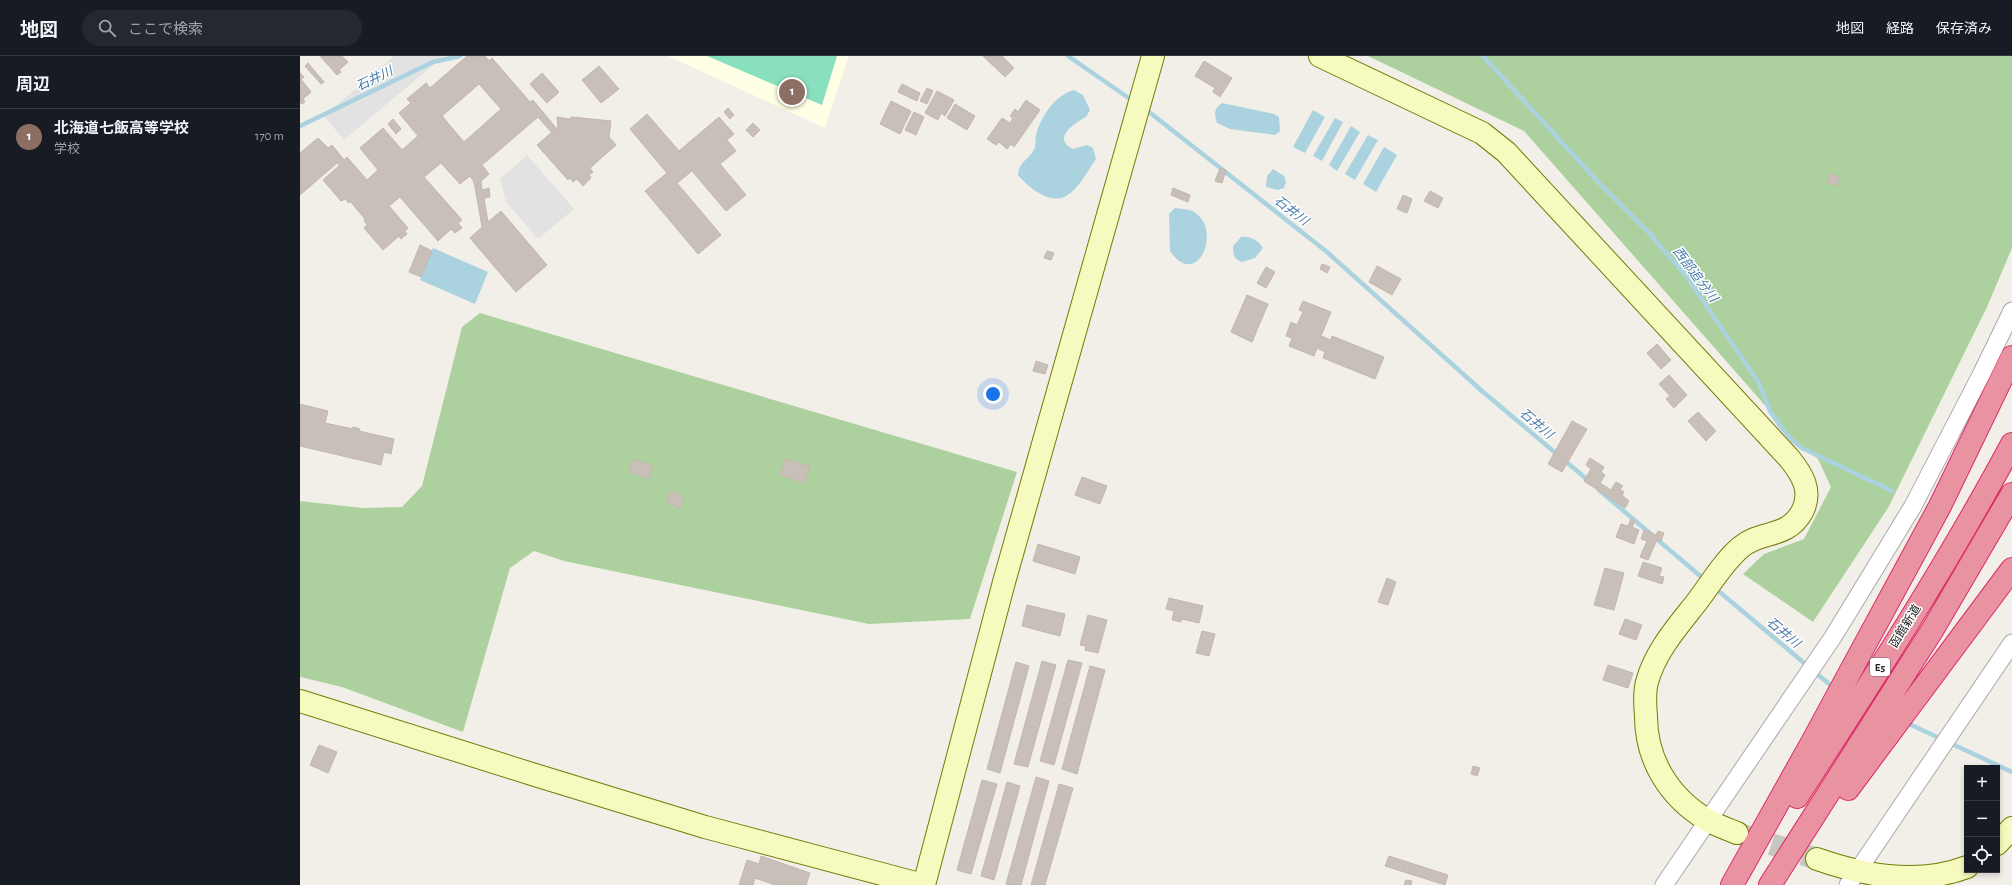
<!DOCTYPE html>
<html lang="ja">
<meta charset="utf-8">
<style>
:root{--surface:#171b24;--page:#242831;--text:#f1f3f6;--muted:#9ea1a6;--line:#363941;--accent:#d40000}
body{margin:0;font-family:"Alegreya Sans","Noto Sans JP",sans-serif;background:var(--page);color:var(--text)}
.controls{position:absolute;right:12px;bottom:12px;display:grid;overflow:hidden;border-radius:0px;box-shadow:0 2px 6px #0003}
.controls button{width:36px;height:36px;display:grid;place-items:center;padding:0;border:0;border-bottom:1px solid var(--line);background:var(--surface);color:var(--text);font:20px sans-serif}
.you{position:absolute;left:693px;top:338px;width:14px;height:14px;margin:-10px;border:3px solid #fff;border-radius:50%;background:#1a73e8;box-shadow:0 0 0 6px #1a73e833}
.badge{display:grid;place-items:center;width:26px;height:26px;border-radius:50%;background:var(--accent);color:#fff;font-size:13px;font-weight:700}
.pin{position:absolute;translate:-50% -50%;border:2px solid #fff;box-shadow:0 1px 4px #0006}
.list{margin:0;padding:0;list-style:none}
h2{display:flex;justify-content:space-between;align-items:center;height:52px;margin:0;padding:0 16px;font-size:17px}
h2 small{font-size:13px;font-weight:400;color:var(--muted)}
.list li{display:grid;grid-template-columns:26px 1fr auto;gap:12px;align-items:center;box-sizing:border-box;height:56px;padding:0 16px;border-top:1px solid var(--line)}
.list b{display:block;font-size:15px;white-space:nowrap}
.list p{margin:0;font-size:13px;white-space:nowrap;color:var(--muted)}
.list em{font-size:13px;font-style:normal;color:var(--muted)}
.icon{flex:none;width:22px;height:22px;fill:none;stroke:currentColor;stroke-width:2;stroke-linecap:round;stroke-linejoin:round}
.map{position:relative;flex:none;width:1712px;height:829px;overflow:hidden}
header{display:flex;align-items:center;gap:24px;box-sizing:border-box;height:56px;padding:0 20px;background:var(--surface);border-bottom:1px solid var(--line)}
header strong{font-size:19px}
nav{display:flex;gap:22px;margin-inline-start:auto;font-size:14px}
.search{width:280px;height:36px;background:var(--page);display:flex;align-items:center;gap:10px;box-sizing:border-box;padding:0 14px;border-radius:22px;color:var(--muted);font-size:15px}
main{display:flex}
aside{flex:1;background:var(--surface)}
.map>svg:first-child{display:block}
.education{fill:#ffffe5}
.forest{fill:#add19e}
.pitch{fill:#88e0be}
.parking{fill:#e2e2e2}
.water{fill:#aad3df}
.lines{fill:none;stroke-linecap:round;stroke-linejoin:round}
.stream{stroke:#aad3df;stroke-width:4.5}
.building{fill:#c7bfb8;stroke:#c4b6ab;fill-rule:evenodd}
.secondary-tunnel{stroke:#c8c6c1;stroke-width:22;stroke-dasharray:22 11;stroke-linecap:butt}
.street-casing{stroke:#a9a9a9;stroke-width:19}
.secondary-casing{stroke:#707d05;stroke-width:24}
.highway-casing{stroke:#dc2a67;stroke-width:24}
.street{stroke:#fff;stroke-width:17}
.secondary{stroke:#f7fabf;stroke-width:22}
.highway{stroke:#e892a2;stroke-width:22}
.labels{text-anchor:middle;stroke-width:3;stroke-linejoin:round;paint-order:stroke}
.shield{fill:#fff;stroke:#646464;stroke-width:1}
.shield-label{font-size:11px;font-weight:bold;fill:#222}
.street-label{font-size:12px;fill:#222;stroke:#fff}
.water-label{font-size:13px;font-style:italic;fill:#4a7aab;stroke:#fff}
</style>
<header>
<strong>地図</strong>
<div class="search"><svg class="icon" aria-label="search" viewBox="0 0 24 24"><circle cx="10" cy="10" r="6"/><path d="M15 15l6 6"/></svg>ここで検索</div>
<nav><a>地図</a><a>経路</a><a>保存済み</a></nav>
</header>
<main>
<aside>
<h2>周辺<small></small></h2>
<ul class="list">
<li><span class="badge" style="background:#8d6e63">1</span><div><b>北海道七飯高等学校</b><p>学校</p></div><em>170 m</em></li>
</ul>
</aside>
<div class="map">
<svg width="1712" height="829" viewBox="0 0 1712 829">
<rect width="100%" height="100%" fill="#f2efe9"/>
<path class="education" d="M368 0H549L525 72Z"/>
<path class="forest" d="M1068 0H1712V192L1687 251 1588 452 1513 566 1443 518 1464 498 1504 483 1531 431 1518 403 1492 384 1470 355 1224 75Z
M180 257 717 416 670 563 569 568 264 505 234 495 210 512 163 676 42 631 0 621V445L63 452 102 451 122 430 162 271Z"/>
<path class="pitch" d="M407 0H537L522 49Z"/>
<path class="parking" d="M94 0H144L44 84 24 60Z
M227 99 274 153 238 183 206 146 200 123Z"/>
<path class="water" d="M774 34 783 39 790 54 786 61C775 67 751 82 773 93L787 89 793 92 796 103C788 114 778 135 764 141 748 148 727 130 718 119 719 104 731 103 735 91 736 87 735 83 736 79 741 60 755 39 774 34Z
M922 47 974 58 979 61 980 75 975 79 930 73 917 67C914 57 914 53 922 47Z
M1013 54 1025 61 1005 97 993 91Z
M1035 62 1043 66 1022 105 1013 100Z
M1051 70 1060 76 1037 115 1029 109Z
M1068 79 1078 84 1055 124 1045 118Z
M1084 91 1097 99 1076 136 1063 128Z
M973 113 984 120 986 126 984 132 978 134 966 131 967 120Z
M875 152C880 153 886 153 890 154 925 167 899 237 870 195L869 158Z
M941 181C950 180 958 184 963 192L955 202 942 206C934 203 933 199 933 190Z
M133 192 188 216 175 248 120 224Z"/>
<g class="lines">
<path class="stream" d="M768 0 833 45
M1183 0 1299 127 1350 178 1386 220 1459 327 1470 355 1481 371 1492 384 1502 392 1592 435
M844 52 1027 196 1182 335 1258 399
M0 70 133 6 160 0
M1264 404 1289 425
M1299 434 1405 524
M1415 532 1535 633
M1605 666 1712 716"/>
</g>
<path class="building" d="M20 0H42L48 6 39 14 41 16 37 19Z
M167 0H185L189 5 192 2 230 46 233 44 257 73 252 77 238 61 182 109 189 118 175 131 173 124 170 120 160 128 141 107 124 121 162 164 158 167 162 172 155 177 151 173 138 185 100 141 89 150 108 172 105 175 107 178 101 183 99 180 83 194 64 172 67 169 64 165 65 163 50 145 49 147 45 143 41 145 23 124 40 109 37 107 0 139V97L18 82 28 92 32 89 44 104 47 101 67 124 78 114 60 92 83 72 102 94 118 80 99 57 111 47 107 43 126 27 130 32ZM179 28 201 53 164 86 142 60Z
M683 0H702L714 12 705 21Z
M904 5 932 22 920 41 913 36 915 32 895 20Z
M8 7 24 26 21 28 5 10Z
M299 10 319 33 301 47 282 24Z
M0 17 4 21 1 23 11 36 3 43 5 46 2 48 0 46Z
M242 17 259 36 247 47 230 28Z
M602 28 620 37 617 45 598 36Z
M627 32 633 35 627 48 620 45Z
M637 35 654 44 645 60 641 57 638 64 625 57Z
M726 44 740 54 714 91 711 88 707 93 699 86 696 89 687 83 702 62 710 67 713 62 710 60 715 53 718 56Z
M591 45 611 55 600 78 580 68Z
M655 48 675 60 667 74 647 62Z
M428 52 434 59 430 63 424 56Z
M614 56 624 61 616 79 605 74Z
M347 58 379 95 419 61 434 78 427 84 436 95 420 108 446 139 426 155 392 115 377 127 421 179 398 198 345 135 367 117 330 73Z
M257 61 269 63 272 61 311 65 309 81 316 89 290 112 293 116 289 119 291 122 283 130 277 123 273 126 270 122 268 124 237 89 258 71Z
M93 63 101 73 96 78 88 68Z
M453 67 460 74 453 81 446 74Z
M920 112 926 114 922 127 915 125Z
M1531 117 1540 121 1536 130 1527 126Z
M181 126 182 134 189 132 190 141 184 142 188 166 201 155 247 209 216 236 170 182 182 171 175 131Z
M873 132 890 139 888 146 871 139Z
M1130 135 1143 142 1138 152 1124 145Z
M1103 139 1112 143 1107 157 1097 153Z
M120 189 132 195 121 221 109 216Z
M747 195 754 197 751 204 744 202Z
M1022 208 1030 211 1027 217 1020 213Z
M1077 210 1101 223 1092 239 1069 226Z
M966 211 975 216 966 232 957 227Z
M947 239 968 248 952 286 931 276Z
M1003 245 1031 256 1021 280 1031 284 1032 280 1084 301 1075 323 1023 302 1025 296 1017 292 1014 300 989 290 992 282 986 280 991 266 997 269 1003 256 999 254Z
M1357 288 1371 304 1361 313 1347 297Z
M736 305 748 309 745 318 733 315Z
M1369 319 1387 339 1374 352 1366 343 1370 340 1359 328Z
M0 348 28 355 25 367 53 373V371L60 373 59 375 94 383 91 398 84 396 81 409 0 390Z
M1398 356 1416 375 1406 385 1388 365Z
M1272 365 1287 373 1262 416 1248 408Z
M1290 402 1304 411 1301 416 1305 419 1300 427 1311 434 1316 426 1323 430 1320 433 1324 436 1322 439 1329 445 1325 452 1284 425 1291 413 1286 409Z
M333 403 353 410 349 423 329 416Z
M486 403 510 410 504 427 480 419Z
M782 421 807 430 800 448 775 439Z
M371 435 384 441 380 452 366 446Z
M1331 463 1335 465 1332 471 1339 474 1334 488 1316 481 1321 468 1328 470Z
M1344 474 1356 479 1358 475 1364 477 1361 485 1357 484 1348 504 1340 501 1347 485 1341 483Z
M738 488 780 501 775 518 733 505Z
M1343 506 1362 512 1359 520 1364 521 1362 528 1338 520Z
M1305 512 1324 517 1314 554 1294 549Z
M1087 522 1096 526 1088 549 1078 546Z
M869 542 903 550 899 567 882 563 881 566 872 564 874 555 866 553Z
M727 549 765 558 760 580 722 570Z
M788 559 807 564 798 597 785 594 786 590 780 589Z
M1325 563 1342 569 1336 584 1319 578Z
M902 575 915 578 909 600 896 597Z
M768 604 782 607 754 709 740 705Z
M742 605 756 609 728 711 714 708Z
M716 606 729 610 700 717 687 713Z
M1308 609 1333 617 1328 632 1303 624Z
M790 610 805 614 777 718 762 713Z
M19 689 37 696 28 717 10 709Z
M1173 710 1180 712 1177 720 1171 718Z
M736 721 749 725 721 829H711L706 828Z
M682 724 697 728 671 818 657 814Z
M707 726 720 730 694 824 681 820Z
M759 728 773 732 745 829H731Z
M461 800 510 817 506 829H475L455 822 453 829H439L447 804 459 808Z
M1089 800 1148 819 1145 829 1085 810Z
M1106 824 1112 825 1111 829H1104Z"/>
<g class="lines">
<path class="secondary-tunnel" d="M1440 778 1517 803"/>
<defs>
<path id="street" d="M1364 829 1533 581 1574 514 1613 450 1682 317 1712 255
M1548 829 1712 587"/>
<path id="secondary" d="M1020 0 1182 77 1206 96 1489 402C1502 418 1513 435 1502 456 1487 483 1461 474 1441 491 1423 506 1410 529 1396 547 1377 571 1355 596 1347 626 1344 637 1345 649 1346 660 1346 704 1369 741 1407 764 1416 769 1427 773 1437 777
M0 645 235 719 405 771 623 829
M1697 788 1712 772
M1517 803C1565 820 1620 829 1667 811
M624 829 704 526 853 0"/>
<path id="highway" d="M1548 733 1712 513
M1497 741C1572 625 1647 509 1712 388
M1432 829 1510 690 1640 450 1712 301
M1470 829 1633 573 1712 438"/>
</defs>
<use href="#street" class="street-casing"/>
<use href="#secondary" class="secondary-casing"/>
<use href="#highway" class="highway-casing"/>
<use href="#street" class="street"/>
<use href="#secondary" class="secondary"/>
<use href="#highway" class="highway"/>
</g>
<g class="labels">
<rect class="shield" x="1570" y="602" width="20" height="18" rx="3"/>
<g class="shield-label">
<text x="1580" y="615">E5</text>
</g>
<g class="street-label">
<text transform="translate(1605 570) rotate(-58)" y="4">函館新道</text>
</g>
<g class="water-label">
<text transform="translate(74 22) rotate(-26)" y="5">石井川</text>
<text transform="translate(992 154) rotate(38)" y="5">石井川</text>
<text transform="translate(1396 218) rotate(53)" y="5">西部追分川</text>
<text transform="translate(1237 367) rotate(40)" y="5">石井川</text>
<text transform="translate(1484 576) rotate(40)" y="5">石井川</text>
</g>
</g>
</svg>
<div class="controls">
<button>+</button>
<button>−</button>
<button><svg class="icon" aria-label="locate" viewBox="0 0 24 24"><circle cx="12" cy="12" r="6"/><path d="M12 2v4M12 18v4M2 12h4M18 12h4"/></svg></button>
</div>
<div class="you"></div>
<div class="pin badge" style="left:492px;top:36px;background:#8d6e63">1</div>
</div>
</main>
